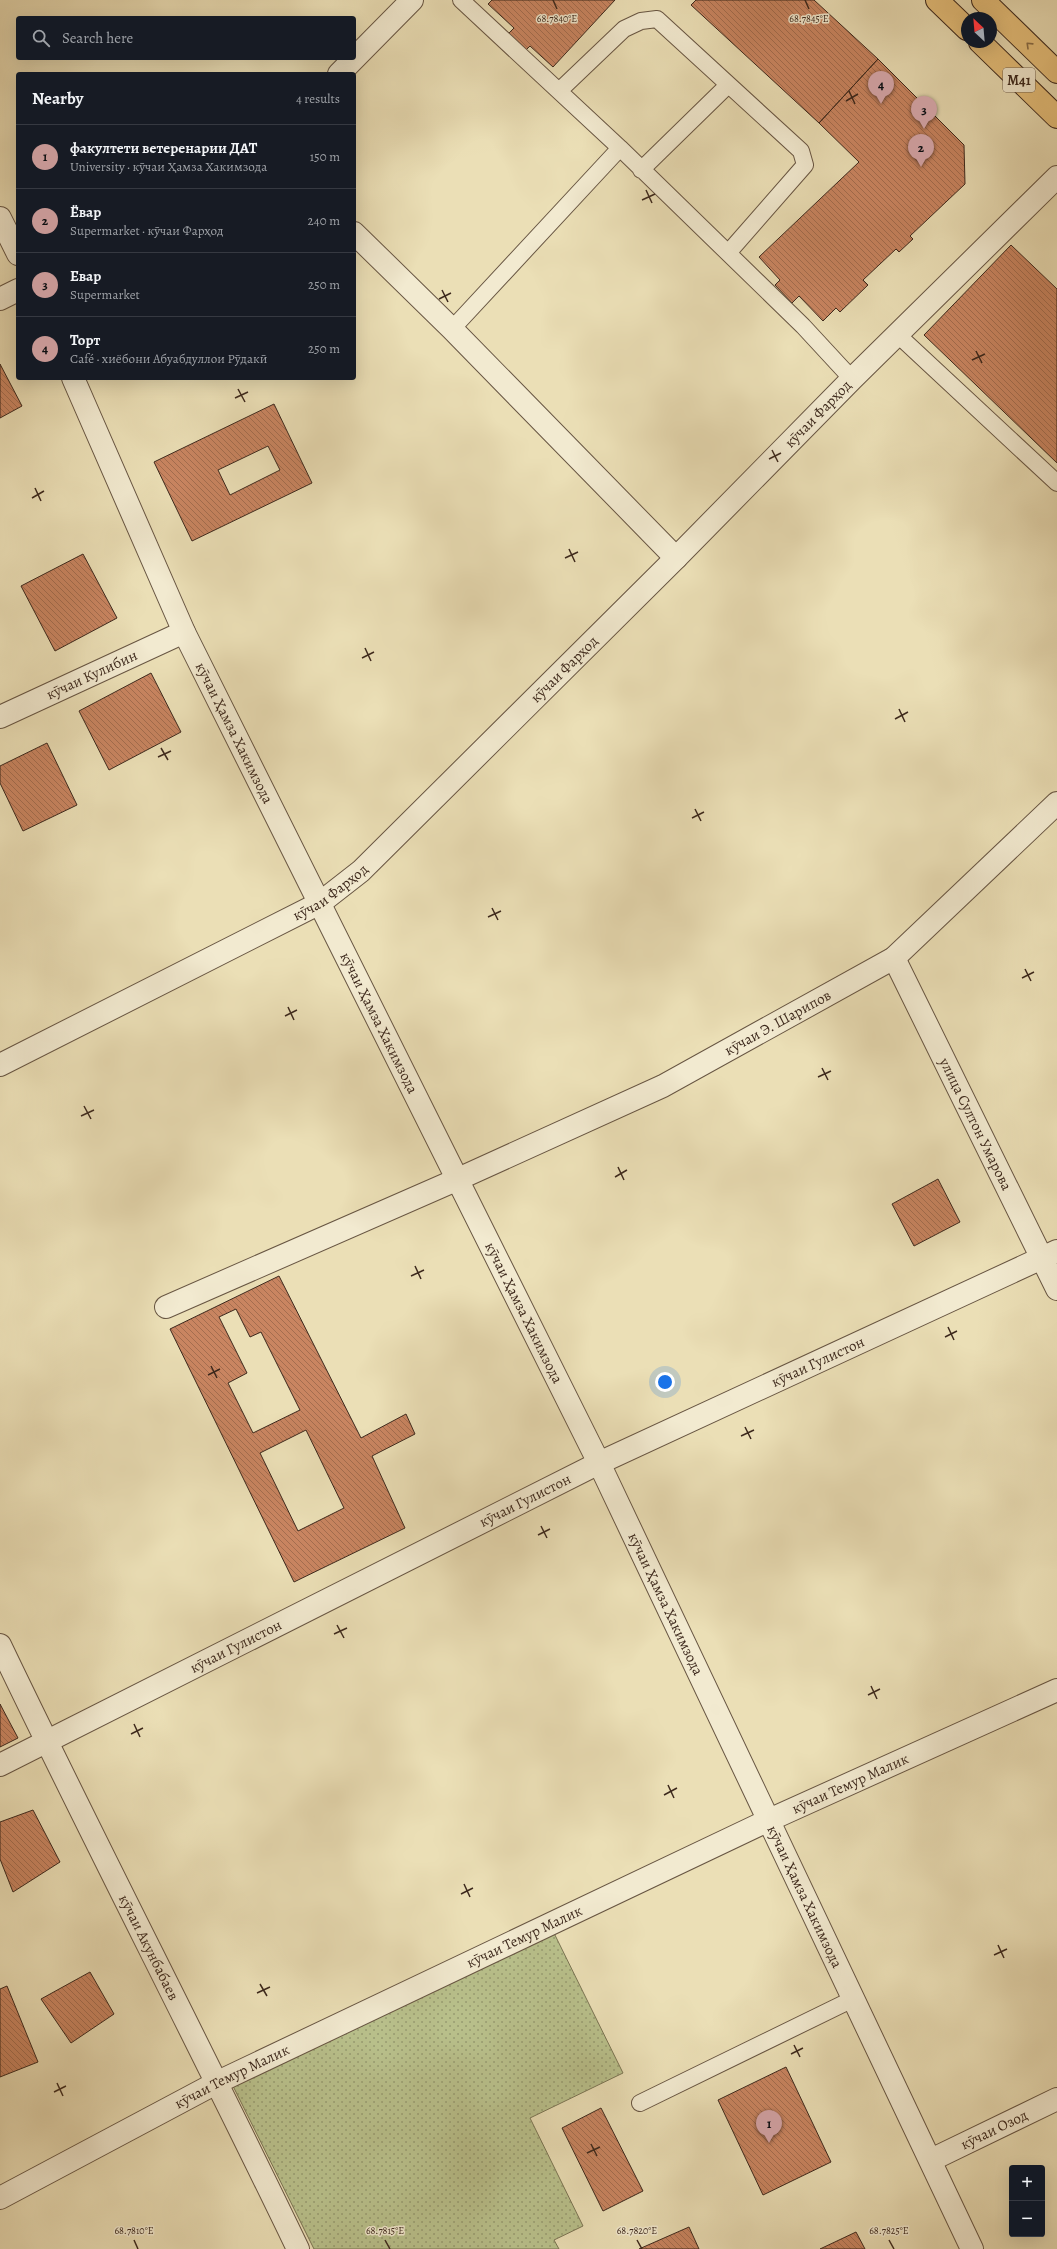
<!DOCTYPE html>
<meta charset="utf-8">
<style>
:root{--surface:#171b24;--page:#20242c;--text:#f1f3f6;--muted:#9ea1a6;--line:#363941;--accent:#c59692}
body{margin:0;font-family:Alegreya,serif;background:var(--page);color:var(--text)}
.controls{position:absolute;right:12px;bottom:12px;display:grid;overflow:hidden;border-radius:4px;box-shadow:0 4px 16px #0002}
.controls button{width:36px;height:36px;display:grid;place-items:center;padding:0;border:0;border-bottom:1px solid var(--line);background:var(--surface);color:var(--text);font:20px sans-serif}
.compass{position:absolute;left:961px;top:12px;width:36px;height:36px;border-radius:50%;background:var(--surface);box-shadow:0 4px 16px #0002;rotate:334deg}
.you{position:absolute;left:665px;top:1382px;width:14px;height:14px;margin:-10px;border:3px solid #fff;border-radius:50%;background:#1a73e8;box-shadow:0 0 0 6px #1a73e833}
.badge{display:grid;place-items:center;width:26px;height:26px;border-radius:50%;background:var(--accent);color:#111;font-size:13px;font-weight:700}
.pin{position:absolute;translate:-50% -33px;filter:drop-shadow(0 1px 2px #0008)}
.pin::after{content:'';position:absolute;top:21px;width:14px;height:12px;background:inherit;clip-path:polygon(0 0,100% 0,50% 100%)}
.list{margin:0;padding:0;list-style:none}
h2{display:flex;justify-content:space-between;align-items:center;height:52px;margin:0;padding:0 16px;font-size:17px}
h2 small{font-size:13px;font-weight:400;color:var(--muted)}
.list li{display:grid;grid-template-columns:26px 1fr auto;gap:12px;align-items:center;box-sizing:border-box;height:64px;padding:0 16px;border-top:1px solid var(--line)}
.list b{display:block;font-size:15px;white-space:nowrap}
.list p{margin:0;font-size:13px;white-space:nowrap;color:var(--muted)}
.list em{font-size:13px;font-style:normal;color:var(--muted)}
.icon{flex:none;width:22px;height:22px;fill:none;stroke:currentColor;stroke-width:2;stroke-linecap:round;stroke-linejoin:round}
.map{position:relative;flex:none;width:1057px;height:2249px;overflow:hidden}
.search{position:absolute;background:var(--surface);box-shadow:0 4px 16px #0002;left:16px;top:16px;width:340px;height:44px;display:flex;align-items:center;gap:10px;box-sizing:border-box;padding:0 14px;border-radius:4px;color:var(--muted);font-size:15px}
.panel{position:absolute;background:var(--surface);box-shadow:0 4px 16px #0002;left:16px;top:72px;width:340px;height:308px;border-radius:4px}
.map>svg:first-child{display:block}
.grass{fill:url(#grass-dots);stroke:#7b7554}
.building{fill:url(#building-back-hatch);stroke:#3d291d;fill-rule:evenodd}
.lines{fill:none;stroke-linecap:round;stroke-linejoin:round}
.service-casing{stroke:#685643;stroke-width:18}
.minor-casing{stroke:#685643;stroke-width:24}
.trunk-casing{stroke:#3d291d;stroke-width:24}
.service{stroke:#f2ead0;stroke-width:16}
.minor{stroke:#f2ead0;stroke-width:22}
.trunk{stroke:#e6c07b;stroke-width:22}
.oneway{stroke:#896d47}
.ticks{fill:none;stroke:#3d291d;stroke-width:1.5}
.labels{text-anchor:middle;stroke-width:3;stroke-linejoin:round;paint-order:stroke}
.shield{fill:#f2ead0;stroke:#736353;stroke-width:1}
.shield-label{font-size:14px;font-weight:bold;fill:#3d291d}
.street-label{font-size:15px;fill:#3d291d;stroke:#f2ead0}
.ticks-label{font-size:10px;text-anchor:middle;fill:#3d291d;stroke:#f2ead0;stroke-width:3;stroke-linejoin:round;paint-order:stroke}
</style>
<div class="map">
<svg width="1057" height="2249" viewBox="0 0 1057 2249">
<defs>
<pattern id="grass-dots" width="8" height="8" patternUnits="userSpaceOnUse"><rect width="8" height="8" fill="#b9c18c"/><path d="M2 2h.1M6 6h.1" fill="none" stroke="#989d72" stroke-width="1.8" stroke-linecap="round"/></pattern>
<pattern id="building-back-hatch" width="6" height="6" patternUnits="userSpaceOnUse"><rect width="6" height="6" fill="#c98561"/><path d="M-1 5l2 2M0 0l6 6M5-1l2 2" fill="none" stroke="#a46d4f"/></pattern>
</defs>
<rect width="100%" height="100%" fill="#ebdfb6"/>
<filter id="stains"><feTurbulence type="fractalNoise" baseFrequency=".005" numOctaves="4"/><feColorMatrix values="0 0 0 0 .2 0 0 0 0 .09 0 0 0 0 .02 0 0 0 .5 -.17"/></filter>
<radialGradient id="worn" r=".72"><stop offset=".6" stop-color="#630" stop-opacity="0"/><stop offset="1" stop-color="#630" stop-opacity=".3"/></radialGradient>
<path class="grass" d="M551 1927 623 2073 530 2118 583 2226 554 2240 559 2249H314L232 2084Z"/>
<path class="building" d="M492 0H615L553 67 530 46 525 51 507 35 514 28 488 4Z
M696 0H814L878 59 819 123 691 5Z
M878 59 964 145 965 184 910 236 913 239 899 252 896 249 863 280 868 285 840 312 836 308 823 321 799 296 792 303 775 285 780 280 759 257 859 162 819 123Z
M1011 245 1057 289V463L924 335Z
M0 364 22 406 0 418Z
M274 404 312 483 192 541 154 462ZM268 446 280 470 230 495 218 470Z
M83 554 117 618 55 651 21 586Z
M151 673 181 732 109 770 79 711Z
M47 743 77 805 23 831 0 783V766Z
M938 1179 960 1222 914 1246 892 1204Z
M279 1276 361 1438 406 1414 415 1434 372 1456 405 1528 294 1582 170 1329ZM236 1309 250 1337 261 1332 300 1410 253 1433 228 1383 247 1373 219 1317ZM306 1430 344 1508 298 1531 260 1453Z
M0 1704 18 1738 0 1747Z
M33 1810 60 1862 13 1892 0 1859V1822Z
M90 1972 114 2014 71 2043 41 1999Z
M7 1986 38 2062 0 2077V1989Z
M786 2067 831 2162 763 2195 718 2100Z
M601 2108 643 2191 603 2211 562 2128Z
M689 2227 699 2249H639Z
M856 2232 865 2249H820Z"/>
<g class="lines">
<defs>
<path id="service" d="M559 91 624 29 641 21 657 19 801 151 805 165 728 253
M620 148 803 326 852 379
M641 170 727 86
M452 329 620 148 461 0
M898 335 1057 483
M640 2103 853 1999"/>
<g id="minor">
<path d="M339 74 412 0"/>
<path d="M0 218 18 254"/>
<path d="M354 233 452 329 676 558"/>
<path d="M0 299 18 290"/>
<path id="s1" d="M73 378 184 632 599 1463 972 2249"/>
<path id="s2" d="M0 717 184 632"/>
<path id="s3" d="M894 958 1057 1289"/>
<path id="s4" d="M0 1065 320 903 361 871 676 558 852 379 1057 177"/>
<path id="s5" d="M166 1307 456 1180 663 1086 894 958 1057 803"/>
<path id="s6" d="M0 1645C97 1848 201 2047 298 2249"/>
<path id="s7" d="M0 1765 599 1463 1057 1251"/>
<path id="s8" d="M931 2160 1057 2099"/>
<path id="s9" d="M0 2198 218 2082 767 1821 1057 1690"/>
</g>
<path id="trunk" d="M937 0 967 29
M983 0 1057 72
M980 42 1057 117"/>
</defs>
<use href="#service" class="service-casing"/>
<use href="#minor" class="minor-casing"/>
<use href="#trunk" class="trunk-casing"/>
<use href="#service" class="service"/>
<use href="#minor" class="minor"/>
<use href="#trunk" class="trunk"/>
</g>
<defs><path id="oneway-chevron" d="M-2-3.5L2.5 0L-2 3.5" fill="none" stroke-width="1.6" stroke-linecap="round" stroke-linejoin="round"/></defs>
<use class="oneway" href="#oneway-chevron" transform="translate(1029 45) rotate(-136)"/>
<path class="ticks" d="M553 0 557 9M805 0 809 9M849 91 855 104M846 101 858 94M646 190 652 203M642 200 655 194M442 290 448 302M439 299 451 293M976 351 982 363M972 360 985 354M238 389 245 402M235 398 248 392M772 450 778 462M769 459 781 453M35 488 41 501M32 498 44 491M569 549 575 562M565 558 578 552M365 648 371 661M362 658 374 652M899 709 905 722M895 719 908 712M161 748 168 760M158 757 171 751M695 809 701 821M692 818 704 812M492 908 498 920M488 917 501 911M1025 969 1031 981M1022 978 1034 972M288 1007 294 1020M285 1016 297 1010M822 1068 828 1080M818 1077 831 1071M84 1106 91 1119M81 1116 94 1110M618 1167 624 1180M615 1177 627 1170M415 1266 421 1279M411 1276 424 1270M948 1327 954 1340M945 1337 957 1331M211 1366 217 1378M208 1375 220 1369M745 1427 751 1439M741 1436 754 1430M541 1526 547 1538M538 1535 550 1529M337 1625 344 1638M334 1634 347 1628M871 1686 877 1699M868 1695 880 1689M134 1724 140 1737M131 1734 143 1728M668 1785 674 1798M664 1795 677 1788M464 1884 470 1897M461 1894 473 1888M998 1945 1004 1958M994 1955 1007 1949M260 1984 267 1996M257 1993 270 1987M794 2045 800 2057M791 2054 803 2048M57 2083 63 2096M54 2092 66 2086M591 2144 597 2156M587 2153 600 2147M134 2240 138 2249M385 2240 390 2249M637 2240 642 2249M889 2240 894 2249"/>
<g class="labels">
<rect class="shield" x="1003" y="68" width="32" height="24" rx="3"/>
<g class="shield-label">
<text x="1019" y="85">M41</text>
</g>
<g class="street-label">
<text dy="5" stroke="none"><textPath href="#s4" startOffset="1057">кӯчаи Фарҳод</textPath></text>
<text dy="5" stroke="none"><textPath href="#s4" startOffset="697">кӯчаи Фарҳод</textPath></text>
<text dy="5" stroke="none"><textPath href="#s2" startOffset="101">кӯчаи Кулибин</textPath></text>
<text dy="5" stroke="none"><textPath href="#s1" startOffset="390">кӯчаи Ҳамза Хакимзода</textPath></text>
<text dy="5" stroke="none"><textPath href="#s4" startOffset="373">кӯчаи Фарҳод</textPath></text>
<text dy="5" stroke="none"><textPath href="#s5" startOffset="675">кӯчаи Э. Шарипов</textPath></text>
<text dy="5" stroke="none"><textPath href="#s1" startOffset="714">кӯчаи Ҳамза Хакимзода</textPath></text>
<text dy="5" stroke="none"><textPath href="#s3" startOffset="185">улица Султон Умарова</textPath></text>
<text dy="5" stroke="none"><textPath href="#s1" startOffset="1038">кӯчаи Ҳамза Хакимзода</textPath></text>
<text dy="5" stroke="none"><textPath href="#s7" startOffset="912">кӯчаи Гулистон</textPath></text>
<text dy="5" stroke="none"><textPath href="#s7" startOffset="588">кӯчаи Гулистон</textPath></text>
<text dy="5" stroke="none"><textPath href="#s1" startOffset="1362">кӯчаи Ҳамза Хакимзода</textPath></text>
<text dy="5" stroke="none"><textPath href="#s7" startOffset="264">кӯчаи Гулистон</textPath></text>
<text dy="5" stroke="none"><textPath href="#s9" startOffset="946">кӯчаи Темур Малик</textPath></text>
<text dy="5" stroke="none"><textPath href="#s1" startOffset="1686">кӯчаи Ҳамза Хакимзода</textPath></text>
<text dy="5" stroke="none"><textPath href="#s9" startOffset="586">кӯчаи Темур Малик</textPath></text>
<text dy="5" stroke="none"><textPath href="#s6" startOffset="337">кӯчаи Акунбабаев</textPath></text>
<text dy="5" stroke="none"><textPath href="#s9" startOffset="262">кӯчаи Темур Малик</textPath></text>
<text dy="5" stroke="none"><textPath href="#s8" startOffset="70">кӯчаи Озод</textPath></text>
</g>
</g>
<g class="ticks-label">
<text x="557" y="22">68.7840°E</text>
<text x="809" y="22">68.7845°E</text>
<text x="134" y="2234">68.7810°E</text>
<text x="385" y="2234">68.7815°E</text>
<text x="637" y="2234">68.7820°E</text>
<text x="889" y="2234">68.7825°E</text>
</g>
<rect width="100%" height="100%" filter="url(#stains)"/>
<rect width="100%" height="100%" fill="url(#worn)"/>
</svg>
<div class="controls">
<button>+</button>
<button>−</button>
</div>
<svg class="compass" viewBox="-18 -18 36 36"><path d="M0-13l5 13h-10z" fill="#e53935"/><path d="M0 13l5-13h-10z" fill="#9ea1a6"/></svg>
<div class="you"></div>
<div class="pin badge" style="left:769px;top:2143px">1</div>
<div class="pin badge" style="left:921px;top:167px">2</div>
<div class="pin badge" style="left:924px;top:129px">3</div>
<div class="pin badge" style="left:881px;top:104px">4</div>
<div class="search"><svg class="icon" aria-label="search" viewBox="0 0 24 24"><circle cx="10" cy="10" r="6"/><path d="M15 15l6 6"/></svg>Search here</div>
<section class="panel">
<h2>Nearby<small>4 results</small></h2>
<ul class="list">
<li><span class="badge">1</span><div><b>факултети ветеренарии ДАТ</b><p>University · кӯчаи Ҳамза Хакимзода</p></div><em>150 m</em></li>
<li><span class="badge">2</span><div><b>Ёвар</b><p>Supermarket · кӯчаи Фарҳод</p></div><em>240 m</em></li>
<li><span class="badge">3</span><div><b>Евар</b><p>Supermarket</p></div><em>250 m</em></li>
<li><span class="badge">4</span><div><b>Торт</b><p>Café · хиёбони Абуабдуллои Рӯдакӣ</p></div><em>250 m</em></li>
</ul>
</section>
</div>
